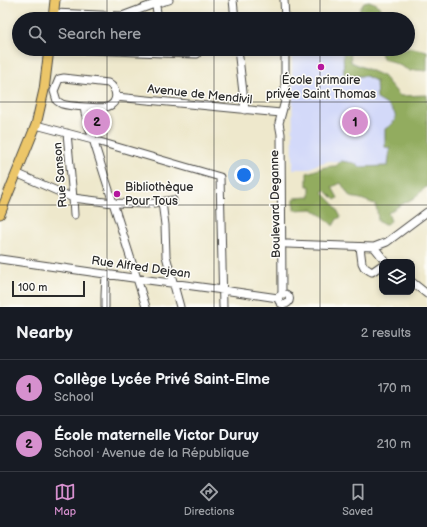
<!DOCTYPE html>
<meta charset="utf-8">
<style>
:root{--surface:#171b24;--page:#20242c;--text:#f1f3f6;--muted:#9ea1a6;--line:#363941;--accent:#d690ce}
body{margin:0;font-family:"Balsamiq Sans",sans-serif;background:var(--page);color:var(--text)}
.controls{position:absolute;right:12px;bottom:12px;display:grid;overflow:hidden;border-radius:8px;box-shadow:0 2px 6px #0003}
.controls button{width:36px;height:36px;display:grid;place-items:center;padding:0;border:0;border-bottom:1px solid var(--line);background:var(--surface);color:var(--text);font:20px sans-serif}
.scale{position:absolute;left:12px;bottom:10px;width:73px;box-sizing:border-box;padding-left:4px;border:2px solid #2b2b2b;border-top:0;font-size:11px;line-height:14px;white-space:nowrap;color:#2b2b2b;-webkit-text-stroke:3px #fdfcf7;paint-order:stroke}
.you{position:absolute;left:244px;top:175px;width:14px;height:14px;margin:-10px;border:3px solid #fff;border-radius:50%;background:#1a73e8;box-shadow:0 0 0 6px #1a73e833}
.badge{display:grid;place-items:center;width:26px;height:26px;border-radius:50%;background:var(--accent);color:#111;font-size:13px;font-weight:700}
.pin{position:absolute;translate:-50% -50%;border:2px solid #fff;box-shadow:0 1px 4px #0006}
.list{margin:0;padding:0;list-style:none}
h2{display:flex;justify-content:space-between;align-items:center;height:52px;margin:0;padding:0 16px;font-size:17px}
h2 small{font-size:13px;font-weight:400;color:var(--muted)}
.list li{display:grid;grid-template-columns:26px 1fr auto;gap:12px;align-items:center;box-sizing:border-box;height:56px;padding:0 16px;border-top:1px solid var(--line)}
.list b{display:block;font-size:15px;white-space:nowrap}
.list p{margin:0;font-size:13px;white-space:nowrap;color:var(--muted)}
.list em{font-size:13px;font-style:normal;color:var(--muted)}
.icon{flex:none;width:22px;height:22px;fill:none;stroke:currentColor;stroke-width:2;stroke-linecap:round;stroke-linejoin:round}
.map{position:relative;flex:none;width:427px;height:307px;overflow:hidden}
.search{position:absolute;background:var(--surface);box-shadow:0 2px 6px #0003;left:12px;right:12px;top:12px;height:44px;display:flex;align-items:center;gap:10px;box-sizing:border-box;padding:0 14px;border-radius:22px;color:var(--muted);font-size:15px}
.sheet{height:164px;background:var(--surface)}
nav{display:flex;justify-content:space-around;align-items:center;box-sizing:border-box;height:56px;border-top:1px solid var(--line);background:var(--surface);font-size:11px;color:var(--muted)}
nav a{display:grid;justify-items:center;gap:2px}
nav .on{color:var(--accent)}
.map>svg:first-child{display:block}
.built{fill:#d3d9f9}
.forest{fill:#92ac5e;stroke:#5e6c44}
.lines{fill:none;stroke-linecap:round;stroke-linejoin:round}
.minor-casing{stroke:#484743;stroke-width:9}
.major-casing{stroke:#484743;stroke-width:11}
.minor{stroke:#fff;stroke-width:7}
.major{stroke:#ecc669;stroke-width:9}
.grid{fill:none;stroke:#2b2b2b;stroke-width:1;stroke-opacity:0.55}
.poi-dot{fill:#b5179e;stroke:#fdfcf7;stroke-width:1.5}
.labels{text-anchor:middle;stroke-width:3;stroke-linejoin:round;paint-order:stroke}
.poi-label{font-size:12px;fill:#2b2b2b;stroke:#fdfcf7}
.street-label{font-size:12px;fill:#2b2b2b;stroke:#fdfcf7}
</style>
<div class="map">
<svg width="427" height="307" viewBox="0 0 427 307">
<rect width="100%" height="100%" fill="#fdfcf7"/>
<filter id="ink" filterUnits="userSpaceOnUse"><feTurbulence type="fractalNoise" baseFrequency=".025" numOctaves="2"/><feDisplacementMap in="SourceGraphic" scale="8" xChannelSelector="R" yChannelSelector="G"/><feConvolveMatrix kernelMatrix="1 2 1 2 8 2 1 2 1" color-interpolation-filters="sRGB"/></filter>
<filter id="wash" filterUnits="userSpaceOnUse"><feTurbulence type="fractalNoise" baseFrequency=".012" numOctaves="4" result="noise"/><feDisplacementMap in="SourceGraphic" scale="16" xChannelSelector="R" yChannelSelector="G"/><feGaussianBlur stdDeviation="0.9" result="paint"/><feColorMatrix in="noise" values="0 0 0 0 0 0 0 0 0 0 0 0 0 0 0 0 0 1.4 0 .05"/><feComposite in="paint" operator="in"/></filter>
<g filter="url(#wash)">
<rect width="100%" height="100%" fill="#eee8cc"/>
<path class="built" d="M292 49H350L351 61 383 76 400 96 427 95 390 169H357L340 162 329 161 318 164 308 169H293Z"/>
<path class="forest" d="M369 1 377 4 387 19H357L360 8 364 2Z
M408 47 427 51V71L416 70 410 71 401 66 383 58 379 49H408Z
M343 49H350L351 62 383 76 400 96 427 95V188L426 187 414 198 397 207 388 213 391 221 384 225 378 221 377 210 375 204 361 199 350 197 341 183 332 187 338 198 335 200 325 190 323 193 333 203 341 217 337 219 333 226 324 217 313 209 294 210V198L310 197V186H307V173C318 170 323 166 336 166L341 161 354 163 359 167 388 166 390 148 385 147V129C388 127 393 124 395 120 398 110 384 103 377 99L376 81 366 76H344Z"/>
</g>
<g filter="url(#ink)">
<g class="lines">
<defs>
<path id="minor" d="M155 0 158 19
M233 0 235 19
M284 0 285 19
M54 13 122 16 157 3 169 0
M67 49 162 53 197 54
M238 49 245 110
M64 78 108 83C118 89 119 103 107 107 101 109 68 106 62 104 60 103 59 102 57 101L54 91 59 79Z
M116 97 281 113
M84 107 85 113 91 133 146 307
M36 125 93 140 220 177 223 307
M67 133 73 198 74 215
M16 173 73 198 113 203 147 204 173 200
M162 202 165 225 166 256 180 307
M287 244 374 247 387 242 427 212
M360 247 362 263 364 267 370 271 372 272 382 265
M374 247 386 262
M0 259 133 278 223 290 278 298
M412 282 427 294
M278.5 299a5.5 5.5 0 1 1 11 0a5.5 5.5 0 1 1-11 0Z
M282 294 281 134 279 123 285 101V49
M105 307V296L106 274"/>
<path id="major" d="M53 19 55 0
M0 214 36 125 44 90 49 49"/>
</defs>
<use href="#minor" class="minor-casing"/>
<use href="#major" class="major-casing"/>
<use href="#minor" class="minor"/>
<use href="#major" class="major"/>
</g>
</g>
<path class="grid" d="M107 0V19M214 0V19M320 0V19M107 49V307M214 49V307M320 49V307M0 102H427M0 205H427"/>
<g class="poi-dot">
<circle cx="321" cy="67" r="4"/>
<circle cx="117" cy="194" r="4"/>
</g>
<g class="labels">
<g class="poi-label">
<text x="321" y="84">École primaire<tspan x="321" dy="14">privée Saint Thomas</tspan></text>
<text x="125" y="191" text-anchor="start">Bibliothèque<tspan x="125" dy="14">Pour Tous</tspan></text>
</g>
<g class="street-label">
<text transform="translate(200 94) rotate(6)" y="4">Avenue de Mendivil</text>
<text transform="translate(60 175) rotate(-95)" y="4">Rue Sanson</text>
<text transform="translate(275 204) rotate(-91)" y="4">Boulevard Deganne</text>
<text transform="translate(141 267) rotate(8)" y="4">Rue Alfred Dejean</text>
</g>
</g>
</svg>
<div class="controls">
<button><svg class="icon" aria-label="layers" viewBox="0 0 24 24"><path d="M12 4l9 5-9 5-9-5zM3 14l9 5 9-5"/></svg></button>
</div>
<div class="scale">100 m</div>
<div class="you"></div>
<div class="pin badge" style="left:355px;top:122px">1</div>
<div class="pin badge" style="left:97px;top:122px">2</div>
<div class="search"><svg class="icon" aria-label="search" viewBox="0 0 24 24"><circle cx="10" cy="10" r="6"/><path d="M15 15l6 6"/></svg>Search here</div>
</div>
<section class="sheet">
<h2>Nearby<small>2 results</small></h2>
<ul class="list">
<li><span class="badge">1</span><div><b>Collège Lycée Privé Saint-Elme</b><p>School</p></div><em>170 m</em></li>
<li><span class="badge">2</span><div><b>École maternelle Victor Duruy</b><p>School · Avenue de la République</p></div><em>210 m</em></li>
</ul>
</section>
<nav>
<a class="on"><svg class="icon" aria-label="map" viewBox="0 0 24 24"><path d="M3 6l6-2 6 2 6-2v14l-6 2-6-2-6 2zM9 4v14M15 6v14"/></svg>Map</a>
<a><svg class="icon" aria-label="directions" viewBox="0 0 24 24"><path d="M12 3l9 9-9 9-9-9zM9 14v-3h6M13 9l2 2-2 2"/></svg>Directions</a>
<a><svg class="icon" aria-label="saved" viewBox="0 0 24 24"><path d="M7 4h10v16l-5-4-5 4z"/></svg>Saved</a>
</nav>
